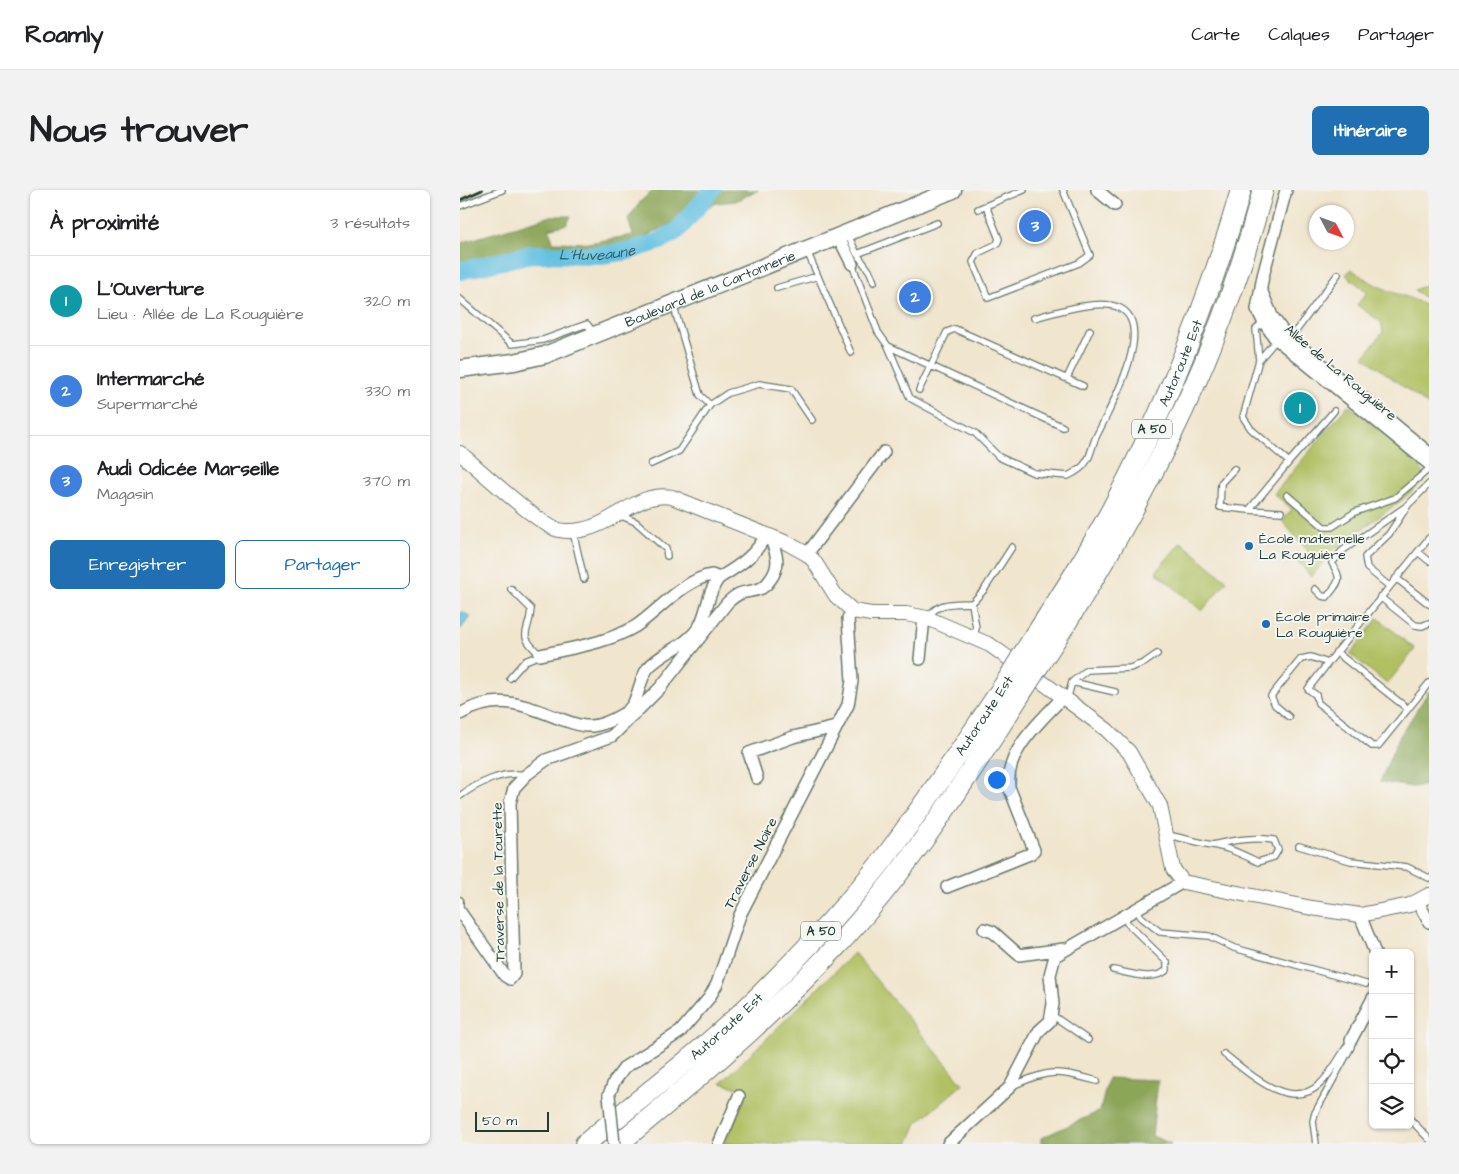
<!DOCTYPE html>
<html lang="fr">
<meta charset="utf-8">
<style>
:root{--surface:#fff;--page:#f2f2f2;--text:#202124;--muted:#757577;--line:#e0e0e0;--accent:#1f6fb2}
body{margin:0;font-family:"Architects Daughter",sans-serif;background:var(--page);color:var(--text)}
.controls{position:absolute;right:15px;bottom:15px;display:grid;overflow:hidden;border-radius:8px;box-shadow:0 1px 4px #0004}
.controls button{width:45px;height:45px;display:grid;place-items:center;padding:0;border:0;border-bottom:1px solid var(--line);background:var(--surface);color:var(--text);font:25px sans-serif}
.compass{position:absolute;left:849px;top:15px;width:45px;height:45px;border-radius:50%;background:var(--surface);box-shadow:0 1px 4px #0004;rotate:131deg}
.scale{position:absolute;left:15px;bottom:12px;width:74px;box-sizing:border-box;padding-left:5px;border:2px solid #1f3d34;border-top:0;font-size:14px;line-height:18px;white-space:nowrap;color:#1f3d34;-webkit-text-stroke:4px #f6f6f2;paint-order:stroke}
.you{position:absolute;left:536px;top:589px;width:18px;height:18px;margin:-12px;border:4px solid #fff;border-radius:50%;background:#1a73e8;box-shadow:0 0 0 8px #1a73e833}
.badge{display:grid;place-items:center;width:32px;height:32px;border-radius:50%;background:var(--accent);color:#fff;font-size:16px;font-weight:700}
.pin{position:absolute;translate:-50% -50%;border:2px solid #fff;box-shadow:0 1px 5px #0006}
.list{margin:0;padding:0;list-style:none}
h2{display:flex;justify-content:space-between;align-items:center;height:65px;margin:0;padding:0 20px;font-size:21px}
h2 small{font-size:16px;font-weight:400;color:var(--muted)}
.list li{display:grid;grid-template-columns:32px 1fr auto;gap:15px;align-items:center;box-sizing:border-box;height:90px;padding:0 20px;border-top:1px solid var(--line)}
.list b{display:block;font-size:19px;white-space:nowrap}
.list p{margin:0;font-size:16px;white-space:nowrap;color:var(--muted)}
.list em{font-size:16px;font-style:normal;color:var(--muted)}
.actions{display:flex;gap:10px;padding:15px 20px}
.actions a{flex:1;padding:11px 0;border:1px solid var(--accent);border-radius:8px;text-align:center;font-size:18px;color:var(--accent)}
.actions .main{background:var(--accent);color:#fff}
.icon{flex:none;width:28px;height:28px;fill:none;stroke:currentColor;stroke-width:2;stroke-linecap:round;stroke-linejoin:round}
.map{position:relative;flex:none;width:969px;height:954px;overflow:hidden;border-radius:8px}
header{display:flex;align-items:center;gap:30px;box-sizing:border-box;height:70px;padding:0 25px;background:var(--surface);border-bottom:1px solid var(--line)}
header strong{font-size:24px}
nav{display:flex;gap:28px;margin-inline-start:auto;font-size:18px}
.intro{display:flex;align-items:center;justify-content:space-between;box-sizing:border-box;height:120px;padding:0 30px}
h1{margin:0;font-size:35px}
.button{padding:12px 22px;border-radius:8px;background:var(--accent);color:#fff;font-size:18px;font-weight:700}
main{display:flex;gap:30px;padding:0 30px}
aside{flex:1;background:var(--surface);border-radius:8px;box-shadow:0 1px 4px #0004}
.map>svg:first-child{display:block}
.green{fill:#b0c062;stroke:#687e4b}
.forest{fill:#8ca658;stroke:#567246}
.water{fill:#62c0e0;stroke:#407e8a}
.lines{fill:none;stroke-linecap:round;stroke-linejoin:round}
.river{stroke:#62c0e0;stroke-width:18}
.service-casing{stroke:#68786a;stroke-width:8}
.minor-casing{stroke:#68786a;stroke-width:14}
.tertiary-casing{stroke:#68786a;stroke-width:16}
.secondary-casing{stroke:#68786a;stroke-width:19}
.motorway-casing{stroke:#68786a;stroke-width:22}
.service{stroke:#fff;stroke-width:5.5}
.minor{stroke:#fff;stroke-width:11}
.tertiary{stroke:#fff;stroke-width:14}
.secondary{stroke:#fff;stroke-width:16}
.motorway{stroke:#fff;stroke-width:20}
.rail{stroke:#1f3d34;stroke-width:3}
.minor-bridge-casing{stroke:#68786a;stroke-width:14;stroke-linecap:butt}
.motorway-bridge-casing{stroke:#68786a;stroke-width:22;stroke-linecap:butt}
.minor-bridge{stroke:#fff;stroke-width:11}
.motorway-bridge{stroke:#fff;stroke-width:20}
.poi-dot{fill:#1f6fb2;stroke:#f6f6f2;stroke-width:2}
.labels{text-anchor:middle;stroke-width:4;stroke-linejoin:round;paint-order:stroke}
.shield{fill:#f6f6f2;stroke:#60746d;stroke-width:1}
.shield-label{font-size:12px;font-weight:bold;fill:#1f3d34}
.street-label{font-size:14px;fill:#1f3d34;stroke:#f6f6f2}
.poi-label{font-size:14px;fill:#1f3d34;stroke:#f6f6f2;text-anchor:start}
.water-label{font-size:15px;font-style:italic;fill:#305e5f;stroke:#f6f6f2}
</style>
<header>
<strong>Roamly</strong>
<nav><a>Carte</a><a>Calques</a><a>Partager</a></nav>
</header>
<div class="intro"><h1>Nous trouver</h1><a class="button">Itinéraire</a></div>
<main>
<aside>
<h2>À proximité<small>3 résultats</small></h2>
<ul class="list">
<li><span class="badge" style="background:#0f9aa8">1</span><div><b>L'Ouverture</b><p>Lieu · Allée de La Rouguière</p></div><em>320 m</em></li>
<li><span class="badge" style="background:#3f7fe0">2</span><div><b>Intermarché</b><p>Supermarché</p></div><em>330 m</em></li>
<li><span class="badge" style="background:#3f7fe0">3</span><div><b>Audi Odicée Marseille</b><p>Magasin</p></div><em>370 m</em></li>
</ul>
<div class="actions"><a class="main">Enregistrer</a><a>Partager</a></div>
</aside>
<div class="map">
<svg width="969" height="954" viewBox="0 0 969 954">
<rect width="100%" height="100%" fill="#f6f6f2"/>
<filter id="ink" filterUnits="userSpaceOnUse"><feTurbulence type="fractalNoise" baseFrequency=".02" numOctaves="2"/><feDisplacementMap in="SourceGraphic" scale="10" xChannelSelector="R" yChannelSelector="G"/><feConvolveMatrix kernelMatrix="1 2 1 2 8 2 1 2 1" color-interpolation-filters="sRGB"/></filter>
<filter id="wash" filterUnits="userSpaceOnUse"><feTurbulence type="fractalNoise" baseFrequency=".0096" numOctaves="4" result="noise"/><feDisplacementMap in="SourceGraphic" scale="20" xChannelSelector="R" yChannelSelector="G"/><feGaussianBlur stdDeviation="1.12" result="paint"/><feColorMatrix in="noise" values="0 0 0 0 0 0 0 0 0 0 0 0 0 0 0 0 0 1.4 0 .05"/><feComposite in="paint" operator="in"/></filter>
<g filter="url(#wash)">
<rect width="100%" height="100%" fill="#f0e5cd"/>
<path class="green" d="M891 79C902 87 913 94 925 99 941 106 955 108 969 118V216L904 167 923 142 921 132 897 115 907 102 886 85Z
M969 94V111L954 100Z
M888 215 963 275 960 279 968 286 942 310 875 359 851 387 837 370 848 361 822 331 832 319 814 304Z
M721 352 767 391 742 421 696 382Z
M918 428 955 459 927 494 890 464Z
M394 763 503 894 457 933 448 954H264L288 901 261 893Z"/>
<path class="forest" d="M194 0H298L276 11 257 13 222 28 180 49 134 62 92 60 0 86V53L91 26H111L107 34 89 39 93 52 128 53 173 45 168 29 181 11Z
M969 501V595L952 597 920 592 938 549Z
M648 888 698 890 692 946 711 954H581V948L640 921Z"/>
<path class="water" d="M2 421 10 427 0 440V424Z"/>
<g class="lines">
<path class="river" id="s1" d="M0 81 71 64 140 65 169 61 200 51 218 40 252 0"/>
</g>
</g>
<g filter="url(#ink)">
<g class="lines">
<defs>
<path id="service" d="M0 16 42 0
M526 16 539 49 537 54 518 63 513 72 528 108 619 73 630 65 603 0
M518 19 564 0
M388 45 397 64 410 82 414 92
M347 61 391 163
M397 64 477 33
M392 74 418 142 428 156 603 237
M317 98 358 86
M0 109 52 154 83 150 127 134 134 143
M213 114 240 205 250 215
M830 149 878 84
M428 156 450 208 515 243 539 267 574 283 608 286C614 283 623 278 626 272 631 266 632 255 636 247 648 222 697 137 660 118 640 108 596 122 574 128
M799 170 817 149
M607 188 630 140
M459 200 487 142 495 139 623 196
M829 272 874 221
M191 274 219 261 250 215 268 203 299 194 331 199 352 230
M774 279 761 293 760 317 789 320 829 272 791 239 783 227 799 170 796 139 804 131
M827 305 864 337H872L895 322 935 308 969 279
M789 320 821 322
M159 325 176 332 206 359 207 366
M113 342 124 389
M958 362 969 371
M936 388 969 414
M929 396 907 378 905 367 929 344 948 315 969 294
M855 399 862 406 867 407C879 391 883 391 872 373L882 361 948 315
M920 407 955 435 962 436 969 433
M512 413 516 438 514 447
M467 428C479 411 493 414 512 413L524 400 552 357
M876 462 948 519 969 493
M868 473 848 499 856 505 858 513 912 556H918L948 519
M50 488 65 471 80 465C56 441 69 447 71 419L51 399
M612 492 655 502
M607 510 612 492 627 480 670 478 684 473 697 464
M829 527 815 515 811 506 841 469 851 467 868 473 969 348
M0 606C16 594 45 580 65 585
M708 645 747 654C770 658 777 662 798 672L814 667 818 660 814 650C792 647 774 650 753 655
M839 656 891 671 947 677 969 688
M0 710V722
M676 719 681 727 700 742 749 746 774 758 906 794
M653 780C670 783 693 792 707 780V772L667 733 665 725
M592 825 628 850
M764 864C788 882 829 923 860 894 872 883 881 864 891 850
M552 896C592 879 596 880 637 891
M950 929 969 949
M856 954 853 931 855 923 891 857V850"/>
<path id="minor" d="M637 0 655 15
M826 0 803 86 797 119 803 131 814 147 837 166 969 274
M378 46 392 74
M801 100 812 126 824 143 969 263
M347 364 424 262
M80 465C111 458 148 453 176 436 198 421 225 389 252 385L259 388C279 376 295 366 306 345
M460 469 464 427
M0 524C37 503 61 514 98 528 107 531 118 536 127 536 139 537 153 530 163 524 180 515 177 492 188 478 202 462 227 456 239 437 248 422 247 402 259 388
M297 588 289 563 333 547 376 537
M487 697 570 664 574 660 549 597C545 561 580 532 603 507
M958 712 969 732
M0 722 45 786 50 789 54 784 50 613 54 598 66 585 86 570 152 546 200 498 267 413C284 397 285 405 302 398 305 396 308 393 310 390 322 374 316 363 310 347
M900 725 915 763
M524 739 533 742 559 765 604 759
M891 850 913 808
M149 905 154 892 165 877 220 842 249 808 257 794 280 725 388 515 392 491 388 428 393 421
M259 954 279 906
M488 954 550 897 579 841 590 831 593 814 590 785 595 766 723 692"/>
<path id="tertiary" d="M0 263C18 278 81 337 99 340 119 344 139 336 156 325 175 314 191 303 212 307L327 353 347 364 354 371 376 406 393 421 411 424H446L467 428 530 455 603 507 647 540 669 562 700 616 713 679 723 692 852 718 900 725 950 715 969 705"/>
<g id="secondary">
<path id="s2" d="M0 179 54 172 85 165 493 0"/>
</g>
<g id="motorway">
<path id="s3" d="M565 461C595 415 626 368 652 319 706 217 749 111 781 0"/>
<path d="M581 472C677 326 759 170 803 0"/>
<path id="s4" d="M125 954C189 901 256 851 314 791 352 753 390 712 423 670 468 610 509 548 550 486"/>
<path d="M158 954C234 892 307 830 374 759 449 680 507 588 565 497"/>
</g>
</defs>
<use href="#service" class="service-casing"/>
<use href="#minor" class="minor-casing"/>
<use href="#tertiary" class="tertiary-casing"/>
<use href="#secondary" class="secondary-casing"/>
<use href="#motorway" class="motorway-casing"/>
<use href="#service" class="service"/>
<use href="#minor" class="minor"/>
<use href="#tertiary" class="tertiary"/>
<use href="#secondary" class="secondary"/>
<use href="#motorway" class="motorway"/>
<path class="rail" d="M0 10 22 0"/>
<defs>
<path id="minor-bridge" d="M149 905 154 954"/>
<path id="motorway-bridge" d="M550 486 565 461
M565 497 581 472"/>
</defs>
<use href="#minor-bridge" class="minor-bridge-casing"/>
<use href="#motorway-bridge" class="motorway-bridge-casing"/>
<use href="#minor-bridge" class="minor-bridge"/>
<use href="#motorway-bridge" class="motorway-bridge"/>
</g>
</g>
<g class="poi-dot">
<circle cx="789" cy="356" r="5"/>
<circle cx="806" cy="434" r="5"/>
</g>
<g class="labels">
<g class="shield">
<rect x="672" y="229.5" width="40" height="19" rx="4"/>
<rect x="341" y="731.5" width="40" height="19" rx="4"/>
</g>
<g class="shield-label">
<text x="692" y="243">A 50</text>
<text x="361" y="745">A 50</text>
</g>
<g class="street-label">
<text dy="5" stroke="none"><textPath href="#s2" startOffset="264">Boulevard de la Cartonnerie</textPath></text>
<text dy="5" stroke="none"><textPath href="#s3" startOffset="328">Autoroute Est</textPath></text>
<text transform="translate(881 182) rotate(40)" y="5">Allée de La Rouguière</text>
<text dy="5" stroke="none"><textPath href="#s4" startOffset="589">Autoroute Est</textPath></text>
<text transform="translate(290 673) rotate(-63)" y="5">Traverse Noire</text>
<text transform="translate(38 692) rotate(-91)" y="5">Traverse de la Tourette</text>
<text dy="5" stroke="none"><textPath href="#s4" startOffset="184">Autoroute Est</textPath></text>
</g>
<g class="poi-label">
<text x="799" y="353">École maternelle<tspan x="799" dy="16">La Rouguière</tspan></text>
<text x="816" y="431">École primaire<tspan x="816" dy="16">La Rouguière</tspan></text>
</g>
<g class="water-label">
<text dy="5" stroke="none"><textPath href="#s1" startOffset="139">L'Huveaune</textPath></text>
</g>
</g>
</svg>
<div class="controls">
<button>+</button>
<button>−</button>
<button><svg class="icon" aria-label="locate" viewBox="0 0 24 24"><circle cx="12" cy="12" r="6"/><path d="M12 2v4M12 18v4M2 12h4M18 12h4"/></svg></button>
<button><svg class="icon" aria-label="layers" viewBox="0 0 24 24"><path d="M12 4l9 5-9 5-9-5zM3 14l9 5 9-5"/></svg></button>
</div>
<svg class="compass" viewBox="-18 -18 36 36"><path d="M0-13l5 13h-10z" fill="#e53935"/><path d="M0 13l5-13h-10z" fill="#757577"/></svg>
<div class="scale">50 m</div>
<div class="you"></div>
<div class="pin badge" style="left:840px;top:218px;background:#0f9aa8">1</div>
<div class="pin badge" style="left:455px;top:107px;background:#3f7fe0">2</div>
<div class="pin badge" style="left:575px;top:36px;background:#3f7fe0">3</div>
</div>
</main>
